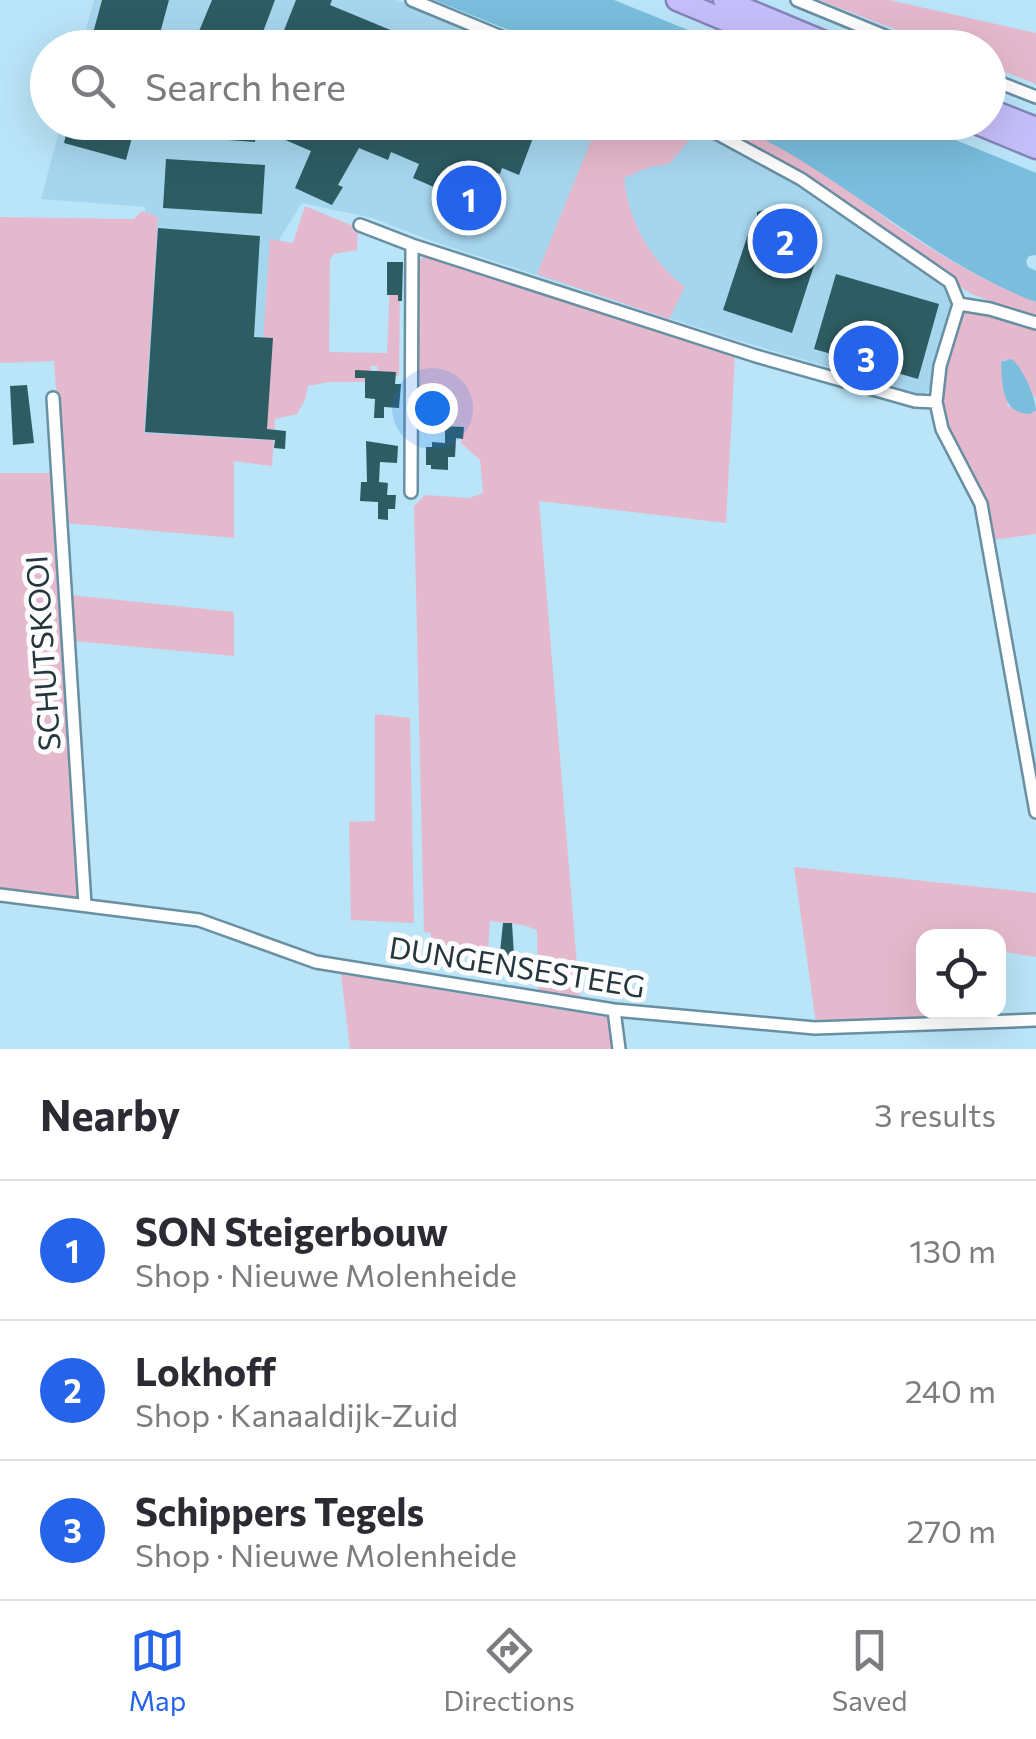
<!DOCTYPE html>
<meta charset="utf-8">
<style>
:root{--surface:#fff;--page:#f7f7f7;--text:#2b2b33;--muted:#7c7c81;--line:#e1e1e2;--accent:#2563eb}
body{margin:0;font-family:Commissioner,sans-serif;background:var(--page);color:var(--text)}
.controls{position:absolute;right:30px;bottom:30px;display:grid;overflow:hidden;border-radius:20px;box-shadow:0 10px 40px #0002}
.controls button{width:90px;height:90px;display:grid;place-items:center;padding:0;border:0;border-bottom:2px solid var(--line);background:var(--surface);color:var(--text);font:50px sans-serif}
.you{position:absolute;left:432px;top:408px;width:35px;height:35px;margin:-25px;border:8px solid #fff;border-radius:50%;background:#1a73e8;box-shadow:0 0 0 15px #1a73e833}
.badge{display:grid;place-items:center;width:65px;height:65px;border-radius:50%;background:var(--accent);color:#fff;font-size:32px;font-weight:700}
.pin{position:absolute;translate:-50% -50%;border:5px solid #fff;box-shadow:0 2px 10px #0006}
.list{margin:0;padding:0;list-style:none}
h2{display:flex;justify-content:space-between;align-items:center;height:130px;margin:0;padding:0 40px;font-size:42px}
h2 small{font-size:32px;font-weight:400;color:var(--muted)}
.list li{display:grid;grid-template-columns:65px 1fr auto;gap:30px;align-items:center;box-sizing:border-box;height:140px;padding:0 40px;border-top:2px solid var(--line)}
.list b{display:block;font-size:38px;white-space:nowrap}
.list p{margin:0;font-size:32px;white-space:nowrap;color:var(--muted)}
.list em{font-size:32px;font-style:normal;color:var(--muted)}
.icon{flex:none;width:55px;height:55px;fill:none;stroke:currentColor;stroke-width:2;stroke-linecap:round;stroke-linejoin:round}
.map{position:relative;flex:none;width:1036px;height:1049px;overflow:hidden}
.search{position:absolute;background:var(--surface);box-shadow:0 10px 40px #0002;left:30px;right:30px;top:30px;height:110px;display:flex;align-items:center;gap:25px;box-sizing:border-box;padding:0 35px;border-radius:55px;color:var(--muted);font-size:38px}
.sheet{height:550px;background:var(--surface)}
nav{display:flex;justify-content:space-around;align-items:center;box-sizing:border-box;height:140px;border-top:2px solid var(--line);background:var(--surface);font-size:28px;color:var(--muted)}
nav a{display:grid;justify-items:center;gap:5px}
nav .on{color:var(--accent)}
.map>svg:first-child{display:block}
.built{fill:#a6d6ee}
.green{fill:#e5b9cd}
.water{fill:#7abddd}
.building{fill:#2e5c63}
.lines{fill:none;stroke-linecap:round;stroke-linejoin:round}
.minor-casing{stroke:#688fa2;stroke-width:16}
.trunk-casing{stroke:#8484b7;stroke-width:25}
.minor{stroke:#fff;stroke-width:11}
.trunk{stroke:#c6befa;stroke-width:20}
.labels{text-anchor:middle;stroke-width:10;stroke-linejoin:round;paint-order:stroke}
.street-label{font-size:30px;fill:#26363e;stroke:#fdfdfd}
</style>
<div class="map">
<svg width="1036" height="1049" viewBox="0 0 1036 1049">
<rect width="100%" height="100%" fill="#bae4f8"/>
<path class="built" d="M94 0H396L517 47 81 48Z
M61 123H679L779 172 949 288 954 303 929 389 924 395 730 338 435 242 372 218 302 203 280 238 265 453 136 438 145 207 41 199Z"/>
<path class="green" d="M819 0H889L1036 33V84L989 66 988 48 941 47Z
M598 123H676L696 132 669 164 649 167 624 178C628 221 652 263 685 287L669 319 537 274Z
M709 123C767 122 852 195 901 229 943 257 989 284 1036 302V317L971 294 809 179Z
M305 206 358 228 357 250 334 254 330 259 329 352 387 353 390 284H400L399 376 377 375V366H371L369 382H329L308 386 305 400 297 414 275 419 272 466 234 461V538L66 523 54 361 0 363V217L134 219 142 211 158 217 144 433 264 440 261 370 270 239 293 243Z
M427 254 735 355 726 523 539 501 580 1002 538 996 537 930 523 925 490 921 488 949 431 943V933L424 932 414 506 425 495 469 498 483 493 480 460 461 443 462 426 417 425 419 261Z
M962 312H980L1036 328V399C1024 383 1024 373 1007 359L1001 363 1008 406 1030 414 1036 410V534L993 540 976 482 955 448 942 413 944 371Z
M0 473H50L79 899 0 890Z
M71 595 234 612V656L74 641Z
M375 714 410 718 414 923 351 920 349 822 375 821Z
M794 867 1036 893V957L999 951 998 936H924V1012H961L960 1020 816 1023Z
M341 974 612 1018 615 1049H350Z"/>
<path class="water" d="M434 0H614L730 47H551Z
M730 123H914L1036 173V255L1029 256 1026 261 1028 267 1036 271V302C924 260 839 170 730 123Z
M1011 359C1021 364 1036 398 1036 410L1030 414C1002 414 1002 385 1001 362Z"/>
<path class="building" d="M102 0H169L156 48H89Z
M212 0H275L257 48H192Z
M296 0H332L330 5 434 48H277Z
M69 122H136L126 160 64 143Z
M173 122H256L255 142 172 136Z
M290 122H539L519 175 502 168 500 174 494 172 478 211 482 213 466 235 452 230 464 200 413 178 419 164 391 152 388 160 359 148 338 185 343 187 332 205 295 188 311 151 283 139Z
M166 159 265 165 262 214 163 208Z
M764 210 797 225 793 238 820 247 792 333 723 310 751 225 757 227V212Z
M158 228 260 236 254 337 273 338 267 429 286 431 285 449 274 448 275 440 145 432Z
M387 262H403L402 301H398V295H387Z
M836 274 939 304 918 379 814 349Z
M355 370 396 372 395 384H401L399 408 384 407V418H374L375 399 365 398V378H355Z
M27 385 34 443 13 445 10 386Z
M445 426 464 427 463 439 456 438 455 457H448V470L431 469V465H426V447H432V442L445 443Z
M366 441 398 446 397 463 380 462 379 482 388 483 387 495H396L395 509H388V520L378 519V502L360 501 361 482H367Z
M503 923H512L515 972H498Z"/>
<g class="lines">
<defs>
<path id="minor" d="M412 0 528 48
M797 0 914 48
M988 78 1036 97
M696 122 801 179 950 282 959 304 940 366 936 402 942 429 981 504 1036 812
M360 225 412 245
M959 304 990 309 1036 323
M53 398 85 905
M411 492 412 245 756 356 915 401 936 402
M0 895 199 920 316 962 614 1010 815 1028 1036 1020
M614 1010 619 1049"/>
<path id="trunk" d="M677 0 792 48
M724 0 839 48
M988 109 1036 128
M973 122 1036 148"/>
</defs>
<use href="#minor" class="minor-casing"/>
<use href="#trunk" class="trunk-casing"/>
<use href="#minor" class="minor"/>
<use href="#trunk" class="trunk"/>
</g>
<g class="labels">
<g class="street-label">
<text transform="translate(44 653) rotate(-94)" y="10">SCHUTSKOOI</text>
<text transform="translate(517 968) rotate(9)" y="10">DUNGENSESTEEG</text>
</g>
</g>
</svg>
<div class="controls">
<button><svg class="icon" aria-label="locate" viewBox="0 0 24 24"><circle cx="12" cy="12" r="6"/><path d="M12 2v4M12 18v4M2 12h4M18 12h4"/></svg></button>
</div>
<div class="you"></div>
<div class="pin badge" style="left:469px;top:198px">1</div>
<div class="pin badge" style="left:785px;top:241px">2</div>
<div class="pin badge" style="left:866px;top:358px">3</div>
<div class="search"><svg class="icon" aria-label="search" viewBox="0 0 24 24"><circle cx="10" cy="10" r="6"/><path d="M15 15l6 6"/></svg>Search here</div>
</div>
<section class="sheet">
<h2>Nearby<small>3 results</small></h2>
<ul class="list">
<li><span class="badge">1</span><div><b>SON Steigerbouw</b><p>Shop · Nieuwe Molenheide</p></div><em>130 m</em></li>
<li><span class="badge">2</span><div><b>Lokhoff</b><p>Shop · Kanaaldijk-Zuid</p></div><em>240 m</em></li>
<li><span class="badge">3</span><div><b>Schippers Tegels</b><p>Shop · Nieuwe Molenheide</p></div><em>270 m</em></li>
</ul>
</section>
<nav>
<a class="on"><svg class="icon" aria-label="map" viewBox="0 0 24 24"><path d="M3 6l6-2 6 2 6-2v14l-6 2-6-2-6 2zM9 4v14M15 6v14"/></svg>Map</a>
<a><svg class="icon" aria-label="directions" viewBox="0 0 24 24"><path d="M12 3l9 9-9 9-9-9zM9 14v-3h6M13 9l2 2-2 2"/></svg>Directions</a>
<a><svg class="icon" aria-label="saved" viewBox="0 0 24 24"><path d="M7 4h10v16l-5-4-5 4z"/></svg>Saved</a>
</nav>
